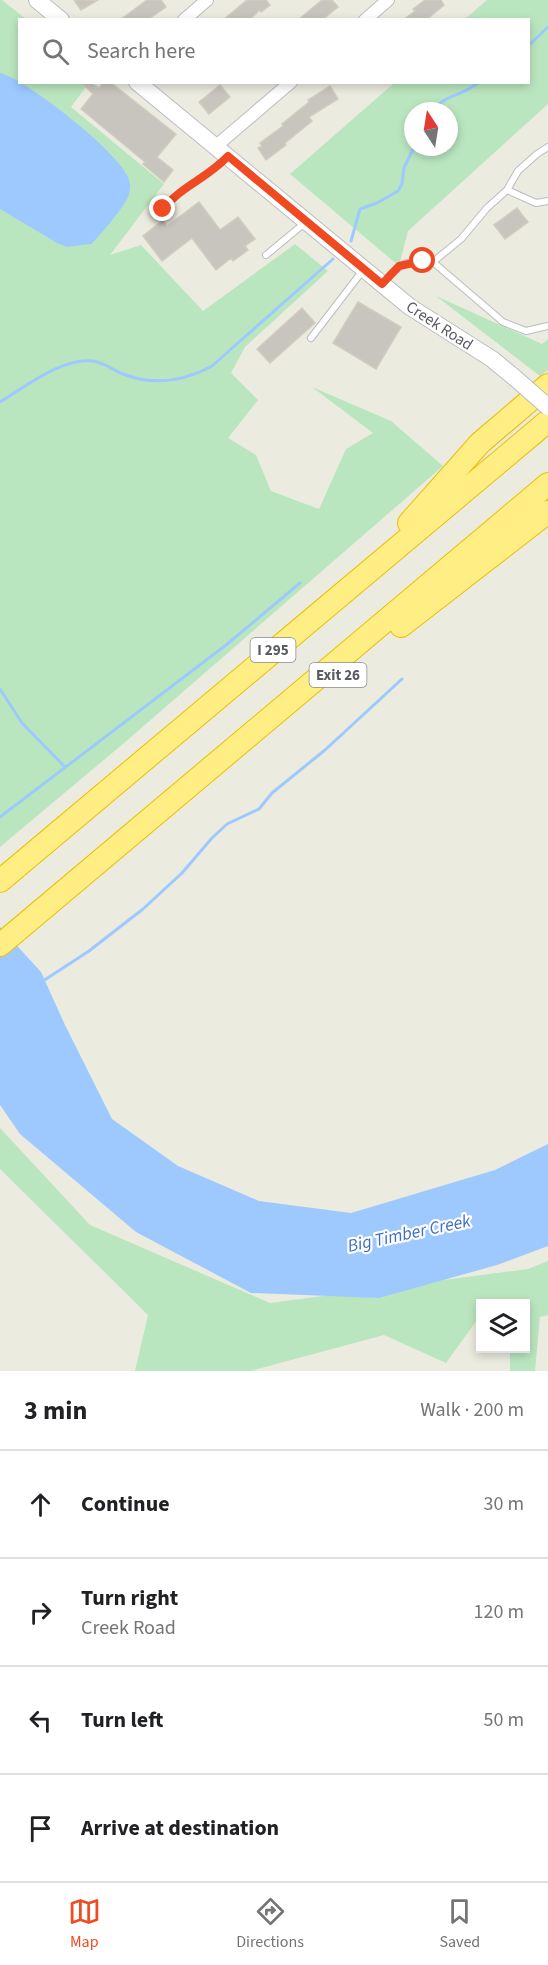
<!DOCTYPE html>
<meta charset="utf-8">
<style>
:root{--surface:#fff;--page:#f2f2f2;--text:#202124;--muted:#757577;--line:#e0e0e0;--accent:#f04a22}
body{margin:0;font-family:"Source Sans 3",sans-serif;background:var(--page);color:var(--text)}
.controls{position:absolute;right:18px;bottom:18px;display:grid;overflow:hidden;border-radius:0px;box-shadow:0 3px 9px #0003}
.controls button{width:54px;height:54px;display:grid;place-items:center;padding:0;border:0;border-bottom:2px solid var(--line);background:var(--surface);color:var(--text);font:30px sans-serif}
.compass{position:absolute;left:404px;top:102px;width:54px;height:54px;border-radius:50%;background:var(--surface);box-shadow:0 3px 9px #0003;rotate:348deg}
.stop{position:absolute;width:18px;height:18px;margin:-14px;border:4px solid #f04a22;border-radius:50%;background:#fff}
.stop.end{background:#f04a22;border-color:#fff;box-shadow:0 2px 6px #0008}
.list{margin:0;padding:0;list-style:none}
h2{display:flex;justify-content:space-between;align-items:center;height:78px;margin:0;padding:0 24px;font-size:26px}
h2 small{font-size:20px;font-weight:400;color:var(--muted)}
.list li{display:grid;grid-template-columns:39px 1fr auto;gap:18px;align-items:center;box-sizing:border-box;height:108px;padding:0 24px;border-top:2px solid var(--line)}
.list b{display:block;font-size:22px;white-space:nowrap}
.list p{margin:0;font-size:20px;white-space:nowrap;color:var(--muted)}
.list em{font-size:20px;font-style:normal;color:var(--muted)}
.icon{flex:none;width:33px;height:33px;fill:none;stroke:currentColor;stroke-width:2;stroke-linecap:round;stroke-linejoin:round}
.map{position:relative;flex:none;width:548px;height:1371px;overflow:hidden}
.search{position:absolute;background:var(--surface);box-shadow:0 3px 9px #0003;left:18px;right:18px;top:18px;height:66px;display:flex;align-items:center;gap:15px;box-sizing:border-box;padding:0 21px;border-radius:0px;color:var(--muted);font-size:22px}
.sheet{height:510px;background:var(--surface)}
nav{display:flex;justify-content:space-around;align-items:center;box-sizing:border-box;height:84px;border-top:2px solid var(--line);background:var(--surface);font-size:16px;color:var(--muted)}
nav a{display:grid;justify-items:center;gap:3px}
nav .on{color:var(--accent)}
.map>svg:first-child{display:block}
.green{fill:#bae6bf;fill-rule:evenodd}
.water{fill:#9dc9ff}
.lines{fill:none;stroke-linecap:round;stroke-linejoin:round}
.stream{stroke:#9dc9ff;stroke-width:3}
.building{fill:#c7c5bd;stroke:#d1cdbe;stroke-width:1.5}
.service-casing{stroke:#babcc2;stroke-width:8}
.minor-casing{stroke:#babcc2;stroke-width:14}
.tertiary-casing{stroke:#babcc2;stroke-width:18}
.motorway-casing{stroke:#ecbe00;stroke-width:24}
.service{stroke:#fff;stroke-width:6}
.minor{stroke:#fff;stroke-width:12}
.tertiary{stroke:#fff;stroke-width:16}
.motorway{stroke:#ffee84;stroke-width:22}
.tertiary-bridge-casing{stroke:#babcc2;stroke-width:18;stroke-linecap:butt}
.tertiary-bridge{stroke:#fff;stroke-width:16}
.route{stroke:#f04a22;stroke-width:8}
.labels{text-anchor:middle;stroke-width:4.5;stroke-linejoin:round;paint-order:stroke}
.shield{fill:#fff;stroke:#8a8c90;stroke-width:1.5}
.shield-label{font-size:15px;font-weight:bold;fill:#585b61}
.street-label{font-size:16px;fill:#585b61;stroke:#fff}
.water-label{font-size:18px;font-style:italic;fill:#3b6fc7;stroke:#fff}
</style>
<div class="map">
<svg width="548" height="1371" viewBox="0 0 548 1371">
<rect width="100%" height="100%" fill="#ecebdf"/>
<path class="green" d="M0 0H2L26 19 20 20V82L89 83 71 107 164 184 110 255 141 245 203 311 295 244 328 271 245 347 231 373 258 400 228 438 256 455 271 491 319 509 346 449 373 433 312 387 391 421 443 466 124 743 0 847Z
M487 0H548V104L408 231 399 266 290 174 394 83 528 82V20L465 19ZM413 111H449V147H413Z
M436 296 542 344 548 339V370L540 376Z
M0 1128 90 1225 270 1303 528 1269 548 1261V1315L540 1317 535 1371H510V1349L526 1348V1304H480V1316L446 1363 384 1335 250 1371H135L148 1315 0 1169Z"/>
<path class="water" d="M0 73C23 77 130 159 130 184 130 187 130 194 128 197 124 207 99 237 91 244L67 247 57 243 0 209Z
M0 927 41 972 65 1025 112 1119 178 1166 259 1201 351 1213 495 1170 548 1144V1246L497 1265 379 1298 251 1293 136 1232 20 1134 0 1105Z"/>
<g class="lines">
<path class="stream" d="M528 46 548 27
M431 111C446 94 463 96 479 82
M351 241 360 209 377 203 398 191 402 184 404 168 414 147
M0 402C25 387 62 357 93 361 103 362 113 370 123 374 153 386 184 381 212 366L333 259
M0 689 22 723 65 767
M0 817 226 645 300 583
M43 981 89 951 143 909 182 873 212 838 227 824 259 809 272 793 325 750 402 679"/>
</g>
<path class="building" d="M74 0H98L81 10Z
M147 0H161L166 7 147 20H120Z
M247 0H266L270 5 261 12 260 10 249 20H223Z
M322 0H332L338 7 322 20H298Z
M425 0H441L444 5 426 20H403L415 11 413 9Z
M81 82H89L99 88 104 82H110L176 134 157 157 173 170 164 182 143 164 145 162 81 109 93 94Z
M220 85 230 97 209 114 199 102Z
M330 86 338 99 309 117 312 121 285 143 286 145 266 160 258 148 262 146 260 143 283 126 282 124 309 102 308 100Z
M199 202 220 230 238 217 255 239 245 246 248 250 233 261 231 258 216 270 192 238 162 261 143 236 163 220 167 226Z
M517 208 528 222 505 239 494 225Z
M358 302 401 327 376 369 333 343Z
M302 308 315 323 270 363 257 349Z"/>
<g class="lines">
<defs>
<path id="service" d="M507 190 536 203 548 201
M163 209C180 187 209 178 227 156
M266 255 306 222
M433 262 461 239 487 208 507 190 518 171 537 154 548 147
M382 284C401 263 404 260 433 262L503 322 526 331 548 326
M311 338 364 269"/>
<path id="minor" d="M184 20 207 0
M365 20 388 0
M216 146 291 82"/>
<path id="tertiary" d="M37 0 61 20
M137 82 410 307 492 359 515 378"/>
<path id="motorway" d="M409 523 480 443 548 385
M401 626 548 512
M0 881 548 421
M0 945 548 484"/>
</defs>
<use href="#service" class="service-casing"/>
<use href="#minor" class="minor-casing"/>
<use href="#tertiary" class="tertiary-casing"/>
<use href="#motorway" class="motorway-casing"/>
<use href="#service" class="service"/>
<use href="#minor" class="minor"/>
<use href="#tertiary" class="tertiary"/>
<use href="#motorway" class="motorway"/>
<defs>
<path id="tertiary-bridge" d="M515 378 548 407"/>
</defs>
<use href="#tertiary-bridge" class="tertiary-bridge-casing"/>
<use href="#tertiary-bridge" class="tertiary-bridge"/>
</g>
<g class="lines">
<path class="route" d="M163 209C180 187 209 177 228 156L382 284 399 266 423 261"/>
</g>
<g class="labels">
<g class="shield">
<rect x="250.5" y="638" width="45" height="24" rx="4.5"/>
<rect x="309.5" y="663" width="57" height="24" rx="4.5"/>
</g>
<g class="shield-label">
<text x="273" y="655">I 295</text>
<text x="338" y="680">Exit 26</text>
</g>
<g class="street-label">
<text transform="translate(440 325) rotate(33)" y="6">Creek Road</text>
</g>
<g class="water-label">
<text transform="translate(409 1233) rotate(-12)" y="6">Big Timber Creek</text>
</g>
</g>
</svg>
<div class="controls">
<button><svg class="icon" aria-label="layers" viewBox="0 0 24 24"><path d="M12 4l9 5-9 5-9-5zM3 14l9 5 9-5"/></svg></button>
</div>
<svg class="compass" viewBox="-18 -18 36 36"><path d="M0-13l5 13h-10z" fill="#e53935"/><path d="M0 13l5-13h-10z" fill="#757577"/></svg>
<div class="stop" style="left:423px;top:261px"></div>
<div class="stop end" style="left:163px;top:209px"></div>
<div class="search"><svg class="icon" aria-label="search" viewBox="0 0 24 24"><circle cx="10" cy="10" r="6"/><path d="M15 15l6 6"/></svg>Search here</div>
</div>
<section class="sheet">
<h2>3 min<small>Walk · 200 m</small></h2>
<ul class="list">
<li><svg class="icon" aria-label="ahead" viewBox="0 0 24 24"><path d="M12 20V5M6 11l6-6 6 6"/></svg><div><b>Continue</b></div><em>30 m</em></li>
<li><svg class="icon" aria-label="right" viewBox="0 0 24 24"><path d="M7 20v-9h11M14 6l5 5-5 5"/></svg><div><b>Turn right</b><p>Creek Road</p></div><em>120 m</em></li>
<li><svg class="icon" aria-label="left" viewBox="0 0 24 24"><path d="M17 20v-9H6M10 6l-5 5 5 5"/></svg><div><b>Turn left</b></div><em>50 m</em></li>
<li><svg class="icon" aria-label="arrive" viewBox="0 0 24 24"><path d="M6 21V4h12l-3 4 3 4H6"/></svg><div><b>Arrive at destination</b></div></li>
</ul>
</section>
<nav>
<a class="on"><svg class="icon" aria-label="map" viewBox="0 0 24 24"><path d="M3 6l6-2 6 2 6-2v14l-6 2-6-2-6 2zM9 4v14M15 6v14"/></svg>Map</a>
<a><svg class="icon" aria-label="directions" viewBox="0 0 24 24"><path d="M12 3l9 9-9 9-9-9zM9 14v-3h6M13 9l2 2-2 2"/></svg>Directions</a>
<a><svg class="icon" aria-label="saved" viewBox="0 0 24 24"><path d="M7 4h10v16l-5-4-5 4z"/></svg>Saved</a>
</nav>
